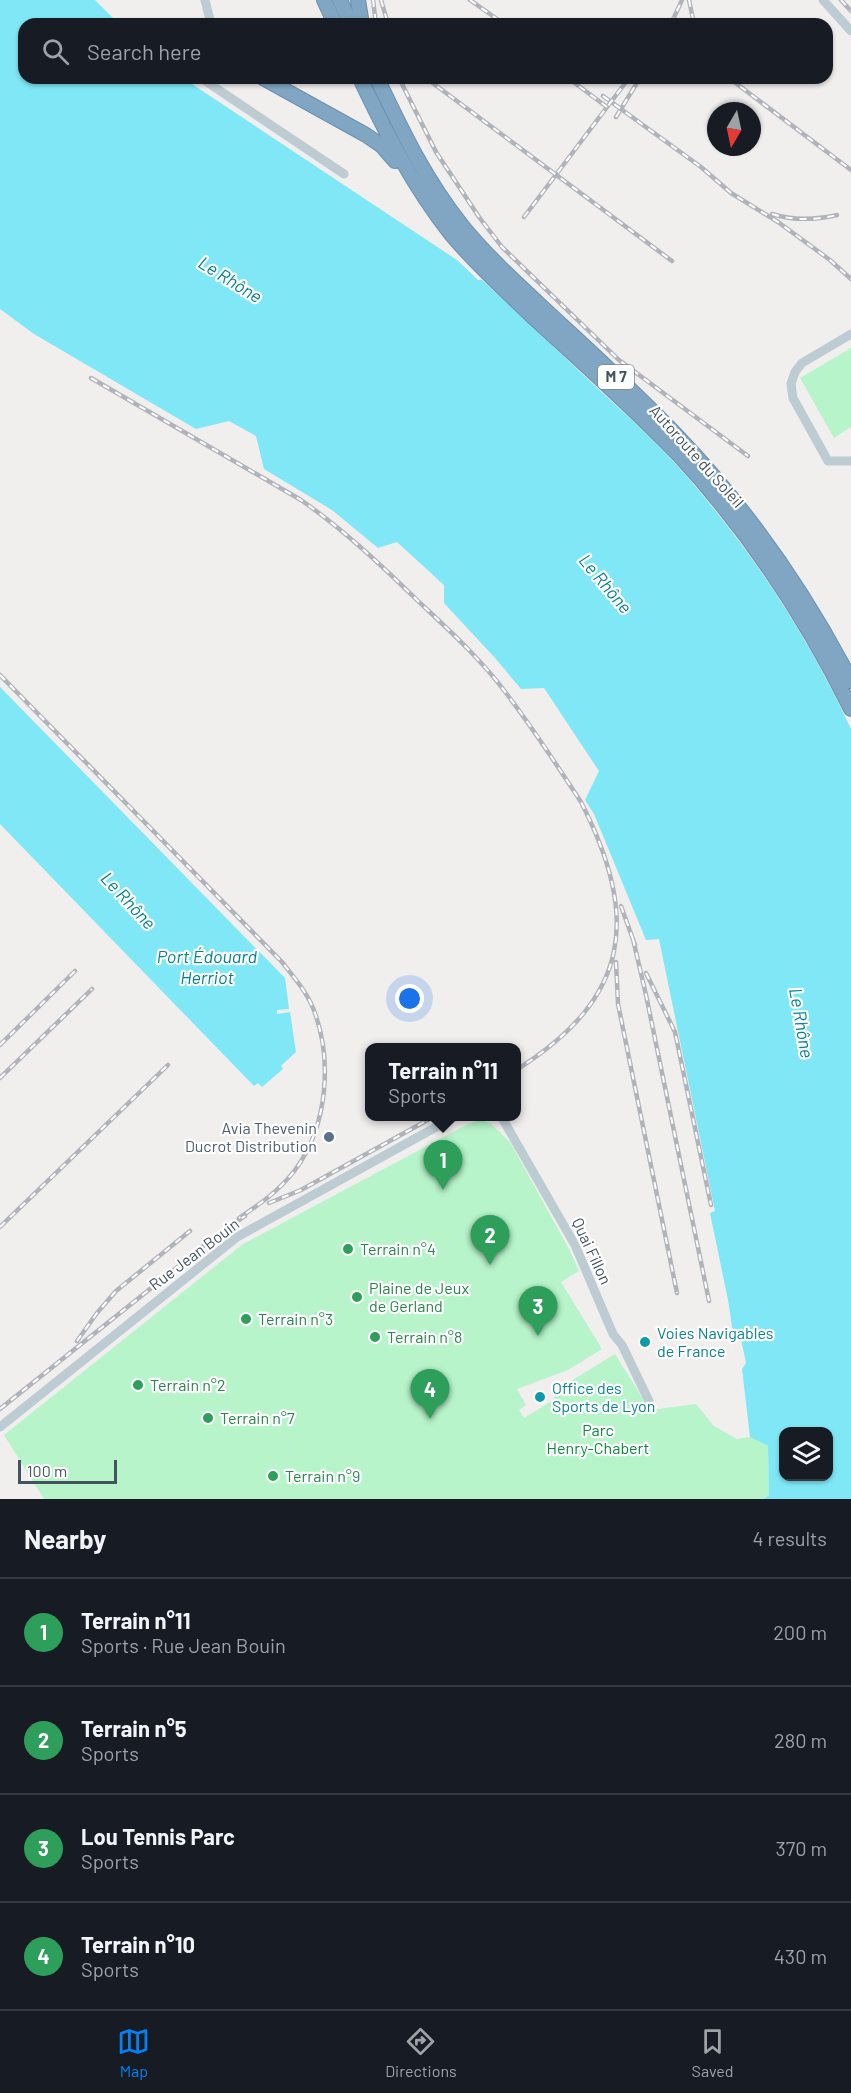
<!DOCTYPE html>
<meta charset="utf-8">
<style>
:root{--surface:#171b24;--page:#20242c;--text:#f1f3f6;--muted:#9ea1a6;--line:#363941;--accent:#0482f5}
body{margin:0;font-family:Barlow,sans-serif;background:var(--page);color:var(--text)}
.controls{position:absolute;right:18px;bottom:18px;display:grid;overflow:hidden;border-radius:12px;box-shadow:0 2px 4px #0004}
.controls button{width:54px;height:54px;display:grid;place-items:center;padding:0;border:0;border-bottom:2px solid var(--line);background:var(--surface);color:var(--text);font:30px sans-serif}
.compass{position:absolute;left:707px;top:102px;width:54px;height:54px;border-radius:50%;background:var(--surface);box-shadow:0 2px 4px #0004;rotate:189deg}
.scale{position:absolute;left:18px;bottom:15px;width:99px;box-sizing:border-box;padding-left:6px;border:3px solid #44545e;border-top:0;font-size:16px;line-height:21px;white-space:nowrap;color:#44545e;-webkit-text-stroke:4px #fff;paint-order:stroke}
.you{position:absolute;left:410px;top:999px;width:21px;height:21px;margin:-15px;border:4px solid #fff;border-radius:50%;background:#1a73e8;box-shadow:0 0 0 9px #1a73e833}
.badge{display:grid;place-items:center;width:39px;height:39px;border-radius:50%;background:var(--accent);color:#fff;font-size:20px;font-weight:700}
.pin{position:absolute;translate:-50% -50px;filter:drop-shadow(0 2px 3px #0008)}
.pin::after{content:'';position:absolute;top:32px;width:21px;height:18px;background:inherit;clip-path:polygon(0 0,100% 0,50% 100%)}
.popup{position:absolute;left:365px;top:1043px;width:156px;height:78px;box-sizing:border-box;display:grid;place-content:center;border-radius:12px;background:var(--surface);filter:drop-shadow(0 2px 4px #0005);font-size:20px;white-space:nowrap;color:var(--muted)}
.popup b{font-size:22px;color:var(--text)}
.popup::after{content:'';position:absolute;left:50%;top:100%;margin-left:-12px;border:12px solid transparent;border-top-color:var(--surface)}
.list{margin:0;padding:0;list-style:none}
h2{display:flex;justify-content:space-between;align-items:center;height:78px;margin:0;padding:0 24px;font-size:26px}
h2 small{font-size:20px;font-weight:400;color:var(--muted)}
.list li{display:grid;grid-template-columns:39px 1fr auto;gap:18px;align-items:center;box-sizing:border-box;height:108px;padding:0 24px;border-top:2px solid var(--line)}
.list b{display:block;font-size:22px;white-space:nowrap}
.list p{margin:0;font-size:20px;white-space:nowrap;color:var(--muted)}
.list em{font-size:20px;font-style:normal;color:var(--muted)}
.icon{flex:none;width:33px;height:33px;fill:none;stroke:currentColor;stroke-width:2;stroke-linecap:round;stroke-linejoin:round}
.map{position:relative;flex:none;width:851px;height:1499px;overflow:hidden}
.search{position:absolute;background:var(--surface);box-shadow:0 2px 4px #0004;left:18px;right:18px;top:18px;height:66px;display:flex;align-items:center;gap:15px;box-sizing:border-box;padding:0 21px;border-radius:18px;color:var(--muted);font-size:22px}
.sheet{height:510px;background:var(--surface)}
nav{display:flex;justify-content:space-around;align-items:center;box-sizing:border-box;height:84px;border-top:2px solid var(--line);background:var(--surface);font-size:16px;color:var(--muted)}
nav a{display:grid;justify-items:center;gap:3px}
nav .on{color:var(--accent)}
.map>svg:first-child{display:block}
.green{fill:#b7f4ca}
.water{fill:#7fe7f6;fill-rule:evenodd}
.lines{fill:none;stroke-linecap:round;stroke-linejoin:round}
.highway-casing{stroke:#6b91af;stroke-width:16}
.minor{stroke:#bdcbd2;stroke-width:9}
.highway{stroke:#80a6c3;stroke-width:14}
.rail-casing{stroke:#b0b4ba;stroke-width:4.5}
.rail{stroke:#fff;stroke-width:2;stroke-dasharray:7;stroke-linecap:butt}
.service-dot{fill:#5c6f8a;stroke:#fff;stroke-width:2}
.leisure-dot{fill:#2e9e5b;stroke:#fff;stroke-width:2}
.culture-dot{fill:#0f9aa8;stroke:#fff;stroke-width:2}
.labels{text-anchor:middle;stroke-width:4.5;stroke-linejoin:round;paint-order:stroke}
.shield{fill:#fff;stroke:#7c878e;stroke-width:1.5}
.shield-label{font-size:15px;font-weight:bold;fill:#44545e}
.street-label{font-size:16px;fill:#44545e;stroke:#fff}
.service-label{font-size:16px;fill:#4e5e75;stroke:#fff;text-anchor:end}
.leisure-label{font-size:16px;fill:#27864d;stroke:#fff;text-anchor:start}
.culture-label{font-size:16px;fill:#0d838f;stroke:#fff;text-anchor:start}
.park-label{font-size:16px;fill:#0c8840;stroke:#fff}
.water-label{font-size:18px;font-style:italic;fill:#038294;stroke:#fff}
</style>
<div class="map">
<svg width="851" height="1499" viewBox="0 0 851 1499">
<rect width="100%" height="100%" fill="#f1eeee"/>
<path class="green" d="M851 348V427L834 438 800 378Z
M480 1120 490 1123 510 1142 569 1249 579 1271 561 1282 602 1349 568 1370 517 1389 526 1405 519 1410 524 1418 552 1401 561 1387 615 1354 650 1410 696 1404 714 1426 737 1439 750 1437 768 1446 769 1495 764 1499H44L4 1435 243 1244 468 1124Z"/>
<path class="water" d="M0 0H95L119 24H24V78H183L457 260 478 280H482C520 315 557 350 595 386 621 410 649 435 673 461 746 542 805 630 851 729V1499H764L769 1495 768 1446 750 1437 742 1369 746 1363 741 1339 734 1340 728 1300 710 1213 715 1211 659 939 646 940 594 814 585 800 599 771 544 688 521 689 496 659 444 603V585L397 542 378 548 332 510 264 469 256 436 229 421 196 429 34 334 0 309ZM784 1432H828V1476H784Z
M0 687 285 978 289 1009 277 1010V1014L290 1012 296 1052 281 1066 283 1069 262 1087 258 1083 254 1086 0 824Z"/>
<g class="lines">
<defs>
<path id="highway" d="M324 0 335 24
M340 0 351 24
M358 0 362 24
M263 78 366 135 382 146 395 161
M360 78C386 133 413 186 451 234 475 263 504 289 531 315 581 361 632 406 679 455 749 531 806 617 851 709
M377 78C402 131 426 181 463 227 486 255 513 280 540 305 586 348 634 391 678 437 748 510 804 591 851 681"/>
</defs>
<use href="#highway" class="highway-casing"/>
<path class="minor" d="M205 0 211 24
M823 0 851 31
M201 78 344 174
M851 334 802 363 795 372 791 384 793 398 828 461H851
M501 1116 575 1245 613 1334 622 1345 649 1401
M0 1427 237 1237 456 1116"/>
<use href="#highway" class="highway"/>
<defs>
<path id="rail" d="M373 0 376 24
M381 0 388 24
M470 0 504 24
M689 0 694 24
M841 0 851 11
M671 24 682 0
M399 78 436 152 479 217 502 247 619 360 748 456
M426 78 672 261
M568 78 607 107
M729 78 851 170
M603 96 701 167 731 193 778 222 830 260 851 279
M616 117 640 78
M772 214C794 221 815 220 837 215
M524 217 629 78
M91 378 301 500C344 530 381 565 418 601 450 631 483 661 509 697 535 731 558 767 581 802 640 918 631 998 516 1070
M0 675 282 962C293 976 306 991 313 1008 333 1058 328 1126 295 1170 279 1191 260 1204 239 1218
M621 906 635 945
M633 939 646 995 709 1301
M616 962 618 1004 677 1293
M646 973 675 1032 711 1205
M0 1045 75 971
M0 1078 92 989
M269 1203 301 1190 435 1116
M0 1227 168 1065
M77 1341 97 1313 116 1291 190 1231
M0 1409 220 1233 245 1216"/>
</defs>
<use href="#rail" class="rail-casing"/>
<use href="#rail" class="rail"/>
</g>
<circle class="service-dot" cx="329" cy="1137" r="6"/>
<g class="leisure-dot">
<circle cx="348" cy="1249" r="6"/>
<circle cx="357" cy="1297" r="6"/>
<circle cx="246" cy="1319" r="6"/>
<circle cx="375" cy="1337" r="6"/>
<circle cx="138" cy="1385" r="6"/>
<circle cx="208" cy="1418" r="6"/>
<circle cx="273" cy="1476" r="6"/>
</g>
<g class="culture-dot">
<circle cx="645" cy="1342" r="6"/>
<circle cx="540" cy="1397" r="6"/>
</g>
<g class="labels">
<rect class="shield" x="598" y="365" width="36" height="24" rx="4.5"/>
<g class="shield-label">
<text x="616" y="382">M 7</text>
</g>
<g class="street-label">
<text transform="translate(697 456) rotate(48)" y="6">Autoroute du Soleil</text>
<text transform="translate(592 1251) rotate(65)" y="6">Quai Fillon</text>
<text transform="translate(194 1254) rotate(-37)" y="6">Rue Jean Bouin</text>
</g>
<g class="service-label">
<text x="317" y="1134">Avia Thevenin<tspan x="317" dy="18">Ducrot Distribution</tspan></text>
</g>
<g class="leisure-label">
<text x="360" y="1255">Terrain n°4</text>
<text x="369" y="1294">Plaine de Jeux<tspan x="369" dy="18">de Gerland</tspan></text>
<text x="258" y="1325">Terrain n°3</text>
<text x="387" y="1343">Terrain n°8</text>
<text x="150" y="1391">Terrain n°2</text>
<text x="220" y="1424">Terrain n°7</text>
<text x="285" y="1482">Terrain n°9</text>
</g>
<g class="culture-label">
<text x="657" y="1339">Voies Navigables<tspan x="657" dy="18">de France</tspan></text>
<text x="552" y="1394">Office des<tspan x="552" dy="18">Sports de Lyon</tspan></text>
</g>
<g class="park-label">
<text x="598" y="1436">Parc<tspan x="598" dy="18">Henry-Chabert</tspan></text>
</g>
<g class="water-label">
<text transform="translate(230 280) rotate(32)" y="6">Le Rhône</text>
<text transform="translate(605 584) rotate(50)" y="6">Le Rhône</text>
<text transform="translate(128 901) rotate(47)" y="6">Le Rhône</text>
<text x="207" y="963">Port Édouard<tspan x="207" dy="21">Herriot</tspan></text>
<text transform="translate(801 1023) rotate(80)" y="6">Le Rhône</text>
</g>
</g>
</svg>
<div class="controls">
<button><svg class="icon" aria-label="layers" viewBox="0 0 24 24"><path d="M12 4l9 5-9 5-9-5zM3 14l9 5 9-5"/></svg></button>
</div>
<svg class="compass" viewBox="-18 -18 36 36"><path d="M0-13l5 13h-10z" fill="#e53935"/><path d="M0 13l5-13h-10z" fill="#9ea1a6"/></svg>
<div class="scale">100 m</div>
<div class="you"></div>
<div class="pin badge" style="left:443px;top:1190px;background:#2e9e5b">1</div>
<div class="popup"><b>Terrain n°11</b>Sports</div>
<div class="pin badge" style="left:490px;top:1265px;background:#2e9e5b">2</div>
<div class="pin badge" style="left:538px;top:1336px;background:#2e9e5b">3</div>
<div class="pin badge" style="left:430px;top:1419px;background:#2e9e5b">4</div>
<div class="search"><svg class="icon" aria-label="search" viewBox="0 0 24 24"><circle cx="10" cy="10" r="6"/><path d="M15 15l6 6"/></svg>Search here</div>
</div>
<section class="sheet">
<h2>Nearby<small>4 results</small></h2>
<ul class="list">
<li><span class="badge" style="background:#2e9e5b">1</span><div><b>Terrain n°11</b><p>Sports · Rue Jean Bouin</p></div><em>200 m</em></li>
<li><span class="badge" style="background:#2e9e5b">2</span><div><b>Terrain n°5</b><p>Sports</p></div><em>280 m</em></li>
<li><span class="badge" style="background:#2e9e5b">3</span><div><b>Lou Tennis Parc</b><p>Sports</p></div><em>370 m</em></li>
<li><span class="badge" style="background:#2e9e5b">4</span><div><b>Terrain n°10</b><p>Sports</p></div><em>430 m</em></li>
</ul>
</section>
<nav>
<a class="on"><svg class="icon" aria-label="map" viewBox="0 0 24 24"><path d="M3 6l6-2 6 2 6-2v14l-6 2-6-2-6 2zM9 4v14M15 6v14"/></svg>Map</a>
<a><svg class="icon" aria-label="directions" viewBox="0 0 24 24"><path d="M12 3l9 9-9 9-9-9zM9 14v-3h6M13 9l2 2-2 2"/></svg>Directions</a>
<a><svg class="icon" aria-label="saved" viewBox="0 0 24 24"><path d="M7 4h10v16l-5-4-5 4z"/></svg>Saved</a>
</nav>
